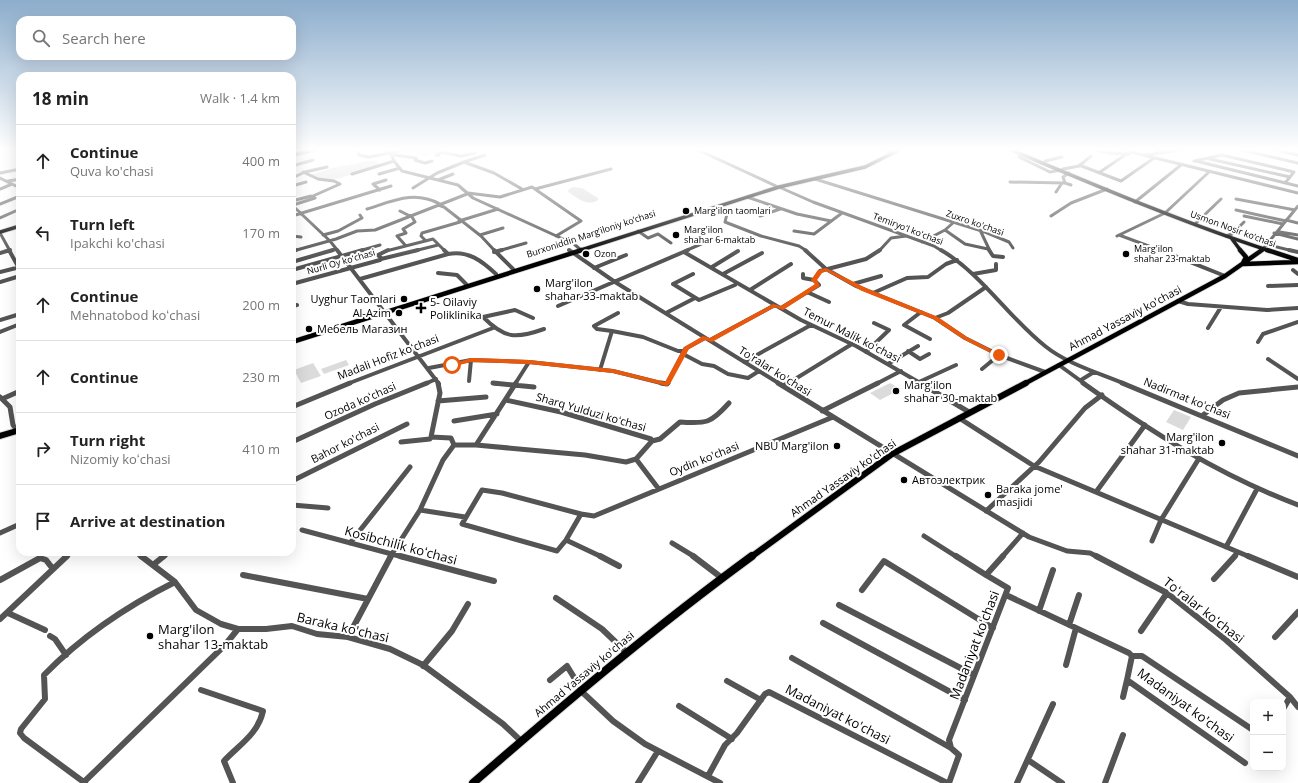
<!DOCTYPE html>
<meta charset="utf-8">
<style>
:root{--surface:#fff;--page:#f6f6f6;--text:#222;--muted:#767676;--line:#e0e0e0}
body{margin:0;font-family:"Open Sans",sans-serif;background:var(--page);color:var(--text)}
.controls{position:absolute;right:12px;bottom:12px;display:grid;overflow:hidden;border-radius:8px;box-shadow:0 4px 16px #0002}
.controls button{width:36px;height:36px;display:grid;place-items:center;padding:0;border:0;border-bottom:1px solid var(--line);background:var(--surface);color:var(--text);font:20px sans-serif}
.stop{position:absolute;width:12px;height:12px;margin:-9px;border:3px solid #ea580c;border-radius:50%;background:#fff}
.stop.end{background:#ea580c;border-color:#fff;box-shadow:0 1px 4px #0008}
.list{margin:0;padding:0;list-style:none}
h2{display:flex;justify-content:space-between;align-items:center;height:52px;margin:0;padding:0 16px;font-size:17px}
h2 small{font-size:13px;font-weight:400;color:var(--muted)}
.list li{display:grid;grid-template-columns:26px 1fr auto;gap:12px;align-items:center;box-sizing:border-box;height:72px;padding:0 16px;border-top:1px solid var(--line)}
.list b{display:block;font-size:15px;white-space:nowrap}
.list p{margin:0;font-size:13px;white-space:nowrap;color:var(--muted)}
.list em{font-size:13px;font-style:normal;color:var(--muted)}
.icon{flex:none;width:22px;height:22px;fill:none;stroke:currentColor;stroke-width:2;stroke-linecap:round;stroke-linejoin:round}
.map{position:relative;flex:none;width:1298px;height:783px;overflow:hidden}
.search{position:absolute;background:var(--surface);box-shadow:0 4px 16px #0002;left:16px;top:16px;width:280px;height:44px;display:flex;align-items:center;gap:10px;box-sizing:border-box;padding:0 14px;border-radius:12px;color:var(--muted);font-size:15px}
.panel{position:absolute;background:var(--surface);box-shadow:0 4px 16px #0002;left:16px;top:72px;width:280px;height:484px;border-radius:12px}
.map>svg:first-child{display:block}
.green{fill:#dbdbdb}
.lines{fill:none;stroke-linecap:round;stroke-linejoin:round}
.major-far3-casing{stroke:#dbdbdb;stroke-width:5}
.major-far2-casing{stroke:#dbdbdb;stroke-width:6}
.major-far1-casing{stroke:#dbdbdb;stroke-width:8}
.major-casing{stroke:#dbdbdb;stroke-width:10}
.minor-far3{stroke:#545454;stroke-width:3}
.minor-far2{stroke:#545454;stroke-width:4}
.minor-far1{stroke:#545454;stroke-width:5}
.minor{stroke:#545454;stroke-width:6}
.major-far3{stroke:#000;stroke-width:3.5}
.major-far2{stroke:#000;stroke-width:4.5}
.major-far1{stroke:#000;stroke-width:6}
.major{stroke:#000;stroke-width:8}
.route{fill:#ea580c}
.poi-dot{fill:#000;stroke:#fff;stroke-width:1.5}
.labels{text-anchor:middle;stroke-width:4;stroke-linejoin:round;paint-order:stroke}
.far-poi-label{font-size:9px;fill:#000;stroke:#fff;text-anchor:start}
.far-street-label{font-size:9px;fill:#000;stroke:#fff}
.poi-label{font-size:11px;fill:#000;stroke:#fff;text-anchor:start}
.street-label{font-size:11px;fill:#000;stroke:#fff}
.near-street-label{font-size:13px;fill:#000;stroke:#fff}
.near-poi-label{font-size:13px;fill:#000;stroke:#fff;text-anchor:start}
</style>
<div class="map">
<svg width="1298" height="783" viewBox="0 0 1298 783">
<rect width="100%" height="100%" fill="#fff"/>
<path class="green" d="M413 149H438L442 151 427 156 400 152Z
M374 160 379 164C365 168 338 182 325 180 320 179 315 177 310 175L332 168Z
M573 187 582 188 598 198V200C587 207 578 198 568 192L569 189Z
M346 360 349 365 324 374 321 369Z
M313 363 321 376 301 383 294 370Z
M890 383 901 389 880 400 870 393Z
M1174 410 1191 417 1183 430 1166 422Z"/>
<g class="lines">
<defs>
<path id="major-far3" d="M1009 149C1095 185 1181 222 1270 251
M292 155 318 149
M0 232 20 226
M1232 239 1241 251
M578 251 779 187 865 167 901 149
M1260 251 1263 249"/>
<path id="major-far2" d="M1240 250 1246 257 1243 263
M1267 250 1298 260
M1243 264 1298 262
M292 342 582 250
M1024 384 1225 276 1262 250"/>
<path id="major-far1" d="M0 436 20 430
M751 557 892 454 1026 383"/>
<path id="major" d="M473 783C564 704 655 627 752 556"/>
</defs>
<use href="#major-far3" class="major-far3-casing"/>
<use href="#major-far2" class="major-far2-casing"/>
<use href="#major-far1" class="major-far1-casing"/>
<use href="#major" class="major-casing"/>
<path class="minor-far3" d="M385 149 390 152 394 161 402 171 458 185 473 198 574 244 581 250
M441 149 444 150 441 152 461 156 475 153
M696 149 776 186
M880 149 890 152
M1094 149 1109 153 1129 154
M1119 149 1298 193
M1157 149 1166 152
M1238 149 1298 163
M1271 149 1298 155
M358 152 359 155 369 157 409 149
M395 155 416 158 415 160 425 163 432 161
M439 155H436L441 152
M1026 155 1019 157 1050 172 1061 170
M1146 155 1186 149
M1210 159 1290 177
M1045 161 1062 157
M1194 161 1222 155 1294 172 1285 183
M1196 161 1298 186
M464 162 485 155
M1079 165 1121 181 1154 158
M292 166 313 160
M1063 169 1079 166 1091 156
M303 172 318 179 334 181 340 184 313 196
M1100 172 1125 155
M0 173 20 169
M352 174 394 161
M379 174 400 168
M0 178 20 188
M292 178 305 172 327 167
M815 179 985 232 1009 242 1013 248
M438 180 453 174
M8 181 20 179
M1010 182 1065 183 1063 177 1069 173
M1065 183 1071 185
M292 186 306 182
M779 187 813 202 934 246 942 251
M413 188 437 173 464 162 494 173 522 189
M0 189 12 184
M535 189 611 169
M380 190 373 184 386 180
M1056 192 1062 183
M468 193 500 197 532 187 581 221 556 236
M747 197 797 214 831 221
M1236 199 1295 210
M292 201 311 196 315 198 293 205
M1135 202 1181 165
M0 204 20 196
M292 205 330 241 338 251
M438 205 444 207 481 236 495 251
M714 208 727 214 725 222 761 236 799 246 807 251
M367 209C393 201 414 190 440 204
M1236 210 1286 221
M400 211 412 217 415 222 403 229 406 233 397 236 406 246
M292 216 391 186
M760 216 780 209
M1051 216 1071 203 1107 189
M1244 216 1283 224
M0 218 20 209
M1286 220 1298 223
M459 221 498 209
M1195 224 1221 199
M945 230 965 244 988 249
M980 230 990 251
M638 231 648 238 658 234 671 243
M794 231 814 234 842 213
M1280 232 1298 235
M0 233 10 251
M1274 233 1298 239
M323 235 338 231 362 218 360 215
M480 235 503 228
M1119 235 1162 251
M292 236 301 237
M1117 236 1165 213 1210 171
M1226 236 1232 234 1244 222
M426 241 421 236 422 233 460 222
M922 242 945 230 954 222
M1265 244 1293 251
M1263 249 1298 206
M7 251 10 250
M293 251 336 239 357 231 375 230 467 194
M330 251 336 249
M359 251 380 245
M386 251 433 239 445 251
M414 251 438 245
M498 251 526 243
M685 251 708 241
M879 251 891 238 906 236"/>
<path class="minor-far2" d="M9 250 20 270
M337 250 439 384
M494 250 513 269
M569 250 615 282 780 384
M805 250 826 269 856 286 935 318 965 338 999 355 1045 372
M941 250C982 274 1008 317 1045 346 1067 364 1099 373 1125 384
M989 250 993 256 1003 257
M1160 250 1225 276
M1289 250 1298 252
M292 251 296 250
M494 252 502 250
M684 252 801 320 856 346 922 384
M0 253 10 250
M448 254C468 250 482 261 496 274
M381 259 418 250
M292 262 333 250
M712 267 738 251
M594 268 626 255
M292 270 363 250
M1293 270 1298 274
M0 272 20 267
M438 273 457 275 466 284
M693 274 673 284 699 300 735 285
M723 274 762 253
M803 274V278L814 280
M973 274 996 270V264
M360 279 448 254 444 250
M0 282 20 276
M292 284 380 260 381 258 378 255 388 250
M853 284 881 276
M1268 286 1298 285
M750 290 791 264
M807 292 829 302
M873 293 907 278 928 277 946 264 957 260
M1178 301 1188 304 1267 310 1298 308
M292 306 297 305
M558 306 688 250
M781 308 819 285 814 280 820 271 866 259 880 250
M921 312 904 325 930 339
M666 313 695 298
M533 318 515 310 483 317C505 339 516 339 544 329
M935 318 948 313 986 287
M0 320 20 314
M1208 328 1221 307
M612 331 597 329 594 326 618 313
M0 332 20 324
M710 340 775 305
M1258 342 1263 334 1298 322
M908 351 920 359 929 354
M866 352 889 330 874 323
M683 354 702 364 714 366 728 374 748 378 759 371
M1268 359 1298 379
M744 362 811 325
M888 364 918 346
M1059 365 1085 384
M429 368 471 360 529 362 613 371 665 384
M982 369 999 355
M600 370 612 331 643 337 678 351H684
M1081 380 1094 372
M469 381 471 360
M919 382 956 365
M493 383 498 384
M347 384 493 328
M425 384 436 379
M515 384 529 362
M667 384 685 349 705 338
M787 384 852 344
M876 384 901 371"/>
<path class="minor-far1" d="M493 383 534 387
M661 383 667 384 668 383
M778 383 1029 537 1067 551 1090 553 1098 557
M920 383 969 412
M1083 383C1153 433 1217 474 1298 505
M1122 383 1298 456
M783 386 789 383
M0 397 10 407 13 425 20 434
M2 399 20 391
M438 401 486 397
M292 407 350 383
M822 411 878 383
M1203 415 1223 400 1239 393 1298 387
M959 418 1034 466 1250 557
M454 421 497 414
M431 437 440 393 438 383
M652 441 660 439 680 422C707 424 711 423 729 403
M292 442 375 404 427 383
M401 442 430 439 431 437
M454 445H476L516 383
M476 445 585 455 626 462 636 459 652 441 651 439 561 412 506 400
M636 459 658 488
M292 481 407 424
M482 490 502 493 581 514 566 540 557 551 462 524Z
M1096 492 1145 425
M292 505 328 508
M420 510 465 517
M986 511 1039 462 1085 408 1102 395
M581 514 594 516 833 417
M302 530 403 557
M0 533 20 524
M924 536 957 557
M566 540 602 557
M1152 541 1161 520 1198 460
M350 543 410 467
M672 543 695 557
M1226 547 1257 489
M136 552 142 557
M66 557 71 552
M163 557 169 552
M390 557 420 510 443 460 454 445 451 438 431 437
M1002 557 1023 533
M1234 557 1238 552"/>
<path class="minor" d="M141 556 175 582 196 610 221 624 238 629H266L292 626 317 634 348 637 390 649 423 665 503 724 521 741
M400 556 494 581
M600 556 619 566
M693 556 722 578
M956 556 986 575
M1096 556 1167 593 1226 640 1290 697 1298 707
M1248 556 1298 577
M153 565 164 556
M243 575 368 599
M1214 579 1235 556
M0 580 40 558 46 560 53 569
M862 590 884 561 993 628
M1006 595 1129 653 1132 656 1127 680 1245 763
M556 598 602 629 626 652
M839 605 974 675
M1039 611 1053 570
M8 613 45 630
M0 619 67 556
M823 623 965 700
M1069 625 1079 595
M1141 631 1167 593
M50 636 55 639 66 655
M348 637 391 556
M1275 637 1298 612
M1132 656H1142L1253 730
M792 658 951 748
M1066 665 1076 628
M423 666 452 631 468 604
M550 680 567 666 575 679
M727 681 761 700
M201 690 263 711C258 734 239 745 224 761L233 783
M580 690 613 721 645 744 720 783
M1123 697 1127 680
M679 706 732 739
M1283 709 1290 697
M1028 760 1062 783
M708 776 725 745 737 733 765 694 769 692 947 783
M84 782 225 645 238 629
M85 783 24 738 20 733 21 729 45 699 44 675C82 636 127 606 175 582
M638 783 658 751
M949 783 959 755 951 748 949 740 1008 588 986 575 1003 556
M1017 783 1053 704
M1105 783 1123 735"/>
<use href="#major-far3" class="major-far3"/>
<use href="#major-far2" class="major-far2"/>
<use href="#major-far1" class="major-far1"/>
<use href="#major" class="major"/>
</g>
<linearGradient id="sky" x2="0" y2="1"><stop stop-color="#8cadcc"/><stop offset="0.58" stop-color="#fff"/><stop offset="1" stop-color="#fff" stop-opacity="0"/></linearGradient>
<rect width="1298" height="258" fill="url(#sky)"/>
<path class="route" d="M826 268 866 288 938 317 967 337 1002 355 997 356 963 339 933 319 862 291 826 271 822 273 817 280 820 286 783 310 775 307 712 342 705 340 689 349 670 384 667 386 613 373 529 364 471 362 452 367 449 365 471 358 529 360 613 369 665 382 684 347 703 336 710 338 773 304 781 306 815 284 811 280 818 270Z"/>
<g class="poi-dot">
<circle cx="686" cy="211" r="4"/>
<circle cx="676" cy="235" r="4"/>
<circle cx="586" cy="254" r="4"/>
<circle cx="1126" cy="254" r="4"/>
<circle cx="537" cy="289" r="4"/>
<circle cx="404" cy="299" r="4"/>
<path d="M419 302h4v4h4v4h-4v4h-4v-4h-4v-4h4z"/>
<circle cx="399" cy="313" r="4"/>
<circle cx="309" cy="329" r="4"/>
<circle cx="896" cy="391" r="4"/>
<circle cx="1222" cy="443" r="4"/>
<circle cx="837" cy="446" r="4"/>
<circle cx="904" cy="480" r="4"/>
<circle cx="988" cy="495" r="4"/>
<circle cx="150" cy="636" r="4"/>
</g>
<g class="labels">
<g class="far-poi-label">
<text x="694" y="214">Margʻilon taomlari</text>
<text x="684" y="233">Marg'ilon<tspan x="684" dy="10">shahar 6-maktab</tspan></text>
<text x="1134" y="252">Marg'ilon<tspan x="1134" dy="10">shahar 23-maktab</tspan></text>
<text x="594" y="257">Ozon</text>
</g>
<g class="far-street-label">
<text transform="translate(975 223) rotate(19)" y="3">Zuxro ko'chasi</text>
<text transform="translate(908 229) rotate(21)" y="3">Temiryoʻl koʻchasi</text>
<text transform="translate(1233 229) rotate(20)" y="3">Usmon Nosir ko‘chasi</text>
<text transform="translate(591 234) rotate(-18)" y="3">Burxoniddin Marg’iloniy ko’chasi</text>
<text transform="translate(341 262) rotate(-16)" y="3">Nurli Oy koʻchasi</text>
</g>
<g class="poi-label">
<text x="545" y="287">Marg'ilon<tspan x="545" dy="13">shahar 33-maktab</tspan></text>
<text x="396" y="303" text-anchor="end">Uyghur Taomlari</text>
<text x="430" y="306">5- Oilaviy<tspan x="430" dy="13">Poliklinika</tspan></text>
<text x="391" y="317" text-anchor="end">Al-Azim</text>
<text x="317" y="333">Мебель Магазин</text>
<text x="904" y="389">Marg'ilon<tspan x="904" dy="13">shahar 30-maktab</tspan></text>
<text x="1214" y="441" text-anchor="end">Marg'ilon<tspan x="1214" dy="13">shahar 31-maktab</tspan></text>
<text x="829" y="450" text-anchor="end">NBU Marg'ilon</text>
<text x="912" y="484">Автоэлектрик</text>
<text x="996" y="493">Baraka jome'<tspan x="996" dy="13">masjidi</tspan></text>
</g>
<g class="street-label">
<text transform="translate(1125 318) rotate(-28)" y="4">Ahmad Yassaviy ko'chasi</text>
<text transform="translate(852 335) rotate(27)" y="4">Temur Malik koʻchasi</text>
<text transform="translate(388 357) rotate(-21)" y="4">Madali Hofiz koʻchasi</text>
<text transform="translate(775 371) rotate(32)" y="4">To'ralar ko'chasi</text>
<text transform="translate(1187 398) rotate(22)" y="4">Nadirmat koʻchasi</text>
<text transform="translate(360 401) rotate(-24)" y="4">Ozoda koʻchasi</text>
<text transform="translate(591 412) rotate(16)" y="4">Sharq Yulduzi koʻchasi</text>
<text transform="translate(345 443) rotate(-27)" y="4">Bahor ko'chasi</text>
<text transform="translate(704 459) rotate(-22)" y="4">Oydin ko'chasi</text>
<text transform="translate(843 478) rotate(-35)" y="4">Ahmad Yassaviy ko'chasi</text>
<text transform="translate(584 674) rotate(-40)" y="4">Ahmad Yassaviy ko'chasi</text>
</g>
<g class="near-street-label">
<text transform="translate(401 545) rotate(15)" y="5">Kosibchilik koʻchasi</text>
<text transform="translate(1204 610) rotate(38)" y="5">Toʻralar koʻchasi</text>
<text transform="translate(343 627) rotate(13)" y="5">Baraka ko'chasi</text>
<text transform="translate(974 645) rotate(-69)" y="5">Madaniyat koʻchasi</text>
<text transform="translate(1186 705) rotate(36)" y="5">Madaniyat ko'chasi</text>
<text transform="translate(838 714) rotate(27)" y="5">Madaniyat ko'chasi</text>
</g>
<g class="near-poi-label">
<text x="158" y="634">Marg'ilon<tspan x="158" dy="15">shahar 13-maktab</tspan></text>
</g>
</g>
</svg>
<div class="controls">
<button>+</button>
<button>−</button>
</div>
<div class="stop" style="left:452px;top:365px"></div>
<div class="stop end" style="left:999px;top:355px"></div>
<div class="search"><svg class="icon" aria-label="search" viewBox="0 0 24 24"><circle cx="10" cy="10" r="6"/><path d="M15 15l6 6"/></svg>Search here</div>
<section class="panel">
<h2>18 min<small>Walk · 1.4 km</small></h2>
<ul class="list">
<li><svg class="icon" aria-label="ahead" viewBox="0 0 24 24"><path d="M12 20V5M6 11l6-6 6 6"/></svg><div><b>Continue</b><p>Quva ko'chasi</p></div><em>400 m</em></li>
<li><svg class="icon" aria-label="left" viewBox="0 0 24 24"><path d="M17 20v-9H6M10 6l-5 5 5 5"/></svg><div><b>Turn left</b><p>Ipakchi ko'chasi</p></div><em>170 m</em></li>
<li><svg class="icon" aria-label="ahead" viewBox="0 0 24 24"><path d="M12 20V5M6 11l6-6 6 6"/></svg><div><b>Continue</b><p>Mehnatobod koʻchasi</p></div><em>200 m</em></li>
<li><svg class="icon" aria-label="ahead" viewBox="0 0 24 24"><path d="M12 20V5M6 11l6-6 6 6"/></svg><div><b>Continue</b></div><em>230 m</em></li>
<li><svg class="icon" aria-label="right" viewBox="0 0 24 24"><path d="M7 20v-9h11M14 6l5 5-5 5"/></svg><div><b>Turn right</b><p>Nizomiy koʻchasi</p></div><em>410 m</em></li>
<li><svg class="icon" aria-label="arrive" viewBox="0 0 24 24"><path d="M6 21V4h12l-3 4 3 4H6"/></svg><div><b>Arrive at destination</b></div></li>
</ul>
</section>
</div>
